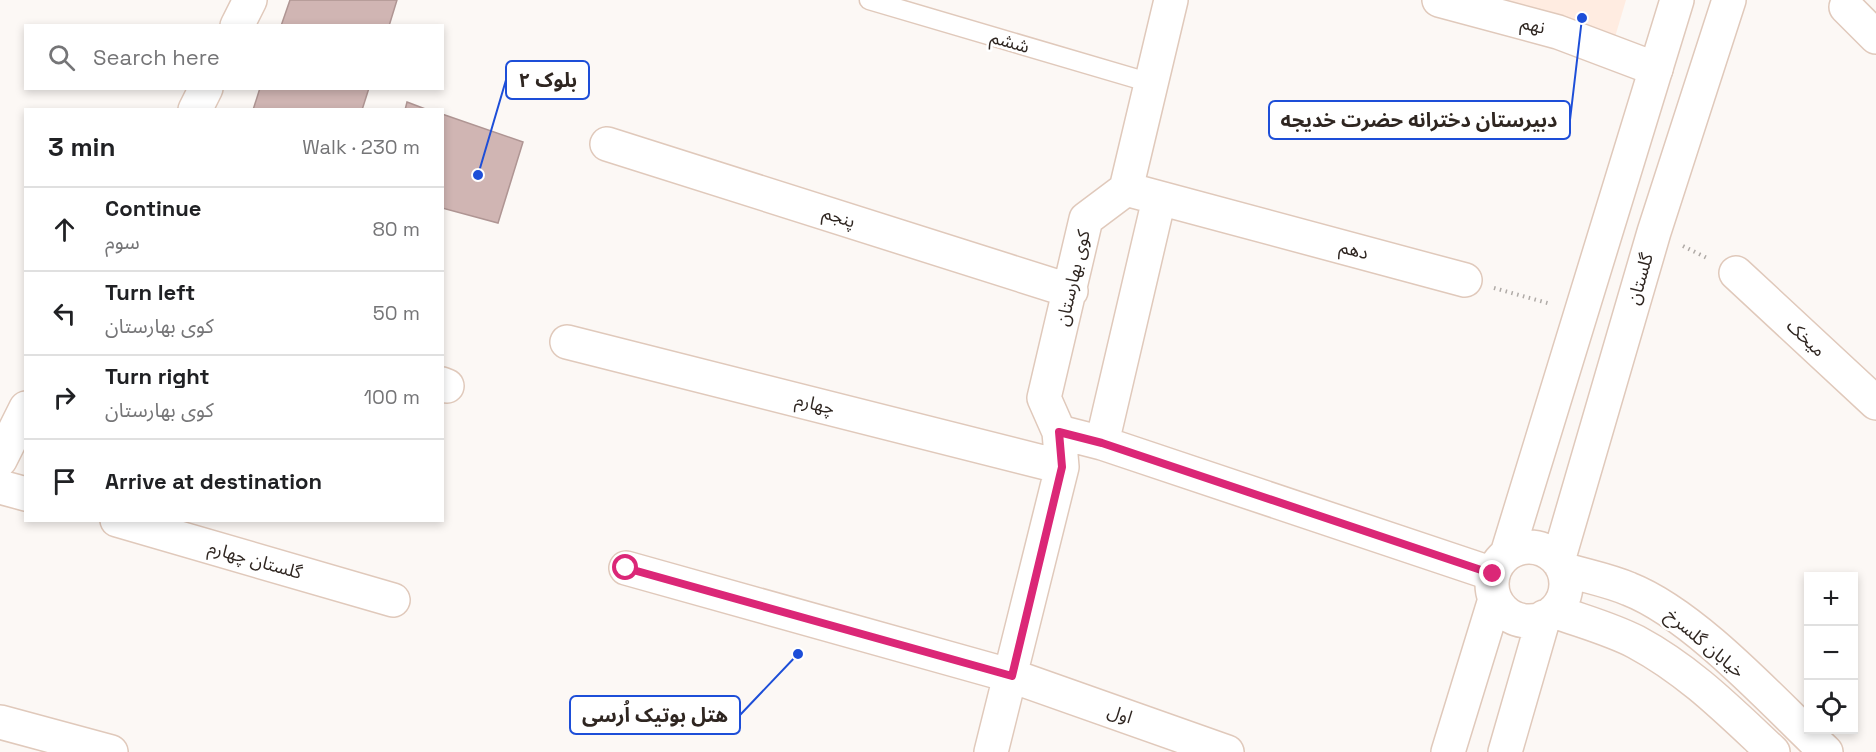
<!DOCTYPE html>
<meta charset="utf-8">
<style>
:root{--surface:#fff;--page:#f6f6f6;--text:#202124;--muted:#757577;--line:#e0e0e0}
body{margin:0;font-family:"Space Grotesk","Noto Sans Arabic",sans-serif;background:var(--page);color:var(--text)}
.controls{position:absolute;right:18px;bottom:18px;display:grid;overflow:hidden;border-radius:0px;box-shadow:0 3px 9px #0003}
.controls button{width:54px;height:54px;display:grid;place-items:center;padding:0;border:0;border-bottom:2px solid var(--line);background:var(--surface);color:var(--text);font:30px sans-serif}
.stop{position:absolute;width:18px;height:18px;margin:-14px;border:4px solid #db2777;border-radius:50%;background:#fff}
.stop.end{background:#db2777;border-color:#fff;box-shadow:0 2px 6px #0008}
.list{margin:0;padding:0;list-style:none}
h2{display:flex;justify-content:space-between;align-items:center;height:78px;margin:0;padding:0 24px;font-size:26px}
h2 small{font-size:20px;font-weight:400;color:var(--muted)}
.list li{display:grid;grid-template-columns:39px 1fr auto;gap:18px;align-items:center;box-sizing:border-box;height:84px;padding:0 24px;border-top:2px solid var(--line)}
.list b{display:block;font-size:22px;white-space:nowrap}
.list p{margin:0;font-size:20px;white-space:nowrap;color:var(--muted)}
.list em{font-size:20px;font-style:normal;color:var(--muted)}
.icon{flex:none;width:33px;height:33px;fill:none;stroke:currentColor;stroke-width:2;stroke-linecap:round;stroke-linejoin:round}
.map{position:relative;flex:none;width:1876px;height:752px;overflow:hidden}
.search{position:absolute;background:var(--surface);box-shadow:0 3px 9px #0003;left:24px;top:24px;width:420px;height:66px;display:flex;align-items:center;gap:15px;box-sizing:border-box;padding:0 21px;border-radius:0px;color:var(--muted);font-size:22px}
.panel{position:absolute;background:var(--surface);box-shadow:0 3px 9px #0003;left:24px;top:108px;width:420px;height:414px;border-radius:0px}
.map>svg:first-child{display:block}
.built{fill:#ffece1}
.building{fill:#d0b5b3;stroke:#af9593;stroke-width:1.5}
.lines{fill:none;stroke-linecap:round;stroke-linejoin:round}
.lane-casing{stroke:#e0c9bb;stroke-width:21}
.street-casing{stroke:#e0c9bb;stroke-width:36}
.secondary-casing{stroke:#e0c9bb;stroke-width:36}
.path{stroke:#afaaa6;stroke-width:4;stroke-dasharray:1.5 4.5;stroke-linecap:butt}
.lane{stroke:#fff;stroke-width:18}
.street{stroke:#fff;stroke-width:33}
.secondary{stroke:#fff;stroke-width:33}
.route{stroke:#db2777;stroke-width:8}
.labels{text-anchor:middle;stroke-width:5;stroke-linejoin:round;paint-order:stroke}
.street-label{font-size:18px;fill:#2f2621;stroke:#fff}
.leader{fill:none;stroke:#1d4ed8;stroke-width:2}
.callout-dot{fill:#1d4ed8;stroke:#fff;stroke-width:2}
.callout{fill:#fff;stroke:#1d4ed8;stroke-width:2}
.callout-label{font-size:20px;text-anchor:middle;font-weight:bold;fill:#2f2621}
</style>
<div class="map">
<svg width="1876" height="752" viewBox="0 0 1876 752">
<rect width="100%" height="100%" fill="#fcf8f5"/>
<path class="built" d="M1474 0H1626L1615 37Z"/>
<path class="building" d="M290 0H397L389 26H281Z
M260 88H369L362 110H253Z
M407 102 428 110H405Z
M442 114 523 142 498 223 442 208Z"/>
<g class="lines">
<defs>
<path id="lane" d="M869 0 1151 83"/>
<path id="street" d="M1439 0 1558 32 1656 69
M1846 7 1876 37
M237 26 250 0
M195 110 206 88
M607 144 1071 291
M1126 189 1465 280
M1736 273 1876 403
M567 342 1062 467
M442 384 447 386
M1059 432 1102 443 1493 574
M1102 443 1159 199
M0 460 26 408
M0 487 26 494
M117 520 393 600
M626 568 1012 676 1227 752
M0 722 111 752
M991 752 1062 467 1059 432 1044 398 1086 219 1126 189 1171 0"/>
<path id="secondary" d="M1492 584a37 37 0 1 1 74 0a37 37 0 1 1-74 0Z
M1507 554 1677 0
M1558 561 1654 232 1729 0
M1563 569C1585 576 1608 580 1629 589 1695 615 1773 702 1826 752
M1554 611C1581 621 1611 629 1636 642 1690 671 1729 711 1773 752
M1448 752 1495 599
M1505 752 1544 617"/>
</defs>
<use href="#lane" class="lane-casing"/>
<use href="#street" class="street-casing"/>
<use href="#secondary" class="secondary-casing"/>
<path class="path" d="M1683 246 1709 259
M1494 288 1551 304"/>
<use href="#lane" class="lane"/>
<use href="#street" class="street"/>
<use href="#secondary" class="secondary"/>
</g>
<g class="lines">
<path class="route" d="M626 568 1012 676 1062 467 1059 432 1102 443 1493 574"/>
</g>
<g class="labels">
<g class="street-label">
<text transform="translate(1533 25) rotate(15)" y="6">نهم</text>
<text transform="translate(1010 42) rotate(16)" y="6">ششم</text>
<text transform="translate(839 217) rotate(18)" y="6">پنجم</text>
<text transform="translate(1354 250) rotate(15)" y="6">دهم</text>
<text transform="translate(1073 278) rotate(-77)" y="6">کوی بهارستان</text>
<text transform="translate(1640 279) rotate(-74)" y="6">گلستان</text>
<text transform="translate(1806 338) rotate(43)" y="6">میخک</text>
<text transform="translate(815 404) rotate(14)" y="6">چهارم</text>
<text transform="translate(255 560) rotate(16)" y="6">گلستان چهارم</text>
<text transform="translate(1705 643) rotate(40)" y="6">خیابان گلسرخ</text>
<text transform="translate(1120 714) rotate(19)" y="6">اول</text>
</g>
</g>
<path class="leader" d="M478 175L506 80M1582 18L1570 120M798 654L740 715"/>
<g class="callout-dot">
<circle cx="478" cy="175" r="6"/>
<circle cx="1582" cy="18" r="6"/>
<circle cx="798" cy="654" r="6"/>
</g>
<g class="callout">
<rect x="506" y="61" width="83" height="38" rx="6"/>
<rect x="1269" y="101" width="301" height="38" rx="6"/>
<rect x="570" y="696" width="170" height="38" rx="6"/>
</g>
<g class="callout-label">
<text x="548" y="87">بلوک ۲</text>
<text x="1419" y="127">دبیرستان دخترانه حضرت خدیجه</text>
<text x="655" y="722">هتل بوتیک اُرسی</text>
</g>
</svg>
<div class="controls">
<button>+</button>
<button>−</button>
<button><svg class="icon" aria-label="locate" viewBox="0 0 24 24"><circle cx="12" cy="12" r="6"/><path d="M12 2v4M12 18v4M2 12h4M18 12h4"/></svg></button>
</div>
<div class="stop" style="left:626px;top:568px"></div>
<div class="stop end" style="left:1493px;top:574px"></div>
<div class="search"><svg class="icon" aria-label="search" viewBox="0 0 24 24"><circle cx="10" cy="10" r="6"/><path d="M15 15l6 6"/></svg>Search here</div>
<section class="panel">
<h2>3 min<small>Walk · 230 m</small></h2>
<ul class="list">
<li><svg class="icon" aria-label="ahead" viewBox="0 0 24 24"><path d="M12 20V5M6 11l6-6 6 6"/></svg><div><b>Continue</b><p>سوم</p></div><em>80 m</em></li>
<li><svg class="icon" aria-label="left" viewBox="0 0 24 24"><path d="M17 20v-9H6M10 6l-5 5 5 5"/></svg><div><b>Turn left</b><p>کوی بهارستان</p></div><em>50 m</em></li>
<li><svg class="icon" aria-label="right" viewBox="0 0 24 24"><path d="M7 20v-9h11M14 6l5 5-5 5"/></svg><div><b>Turn right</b><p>کوی بهارستان</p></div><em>100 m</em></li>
<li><svg class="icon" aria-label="arrive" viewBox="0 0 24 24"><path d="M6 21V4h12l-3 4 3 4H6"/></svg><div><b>Arrive at destination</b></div></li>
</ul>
</section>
</div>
